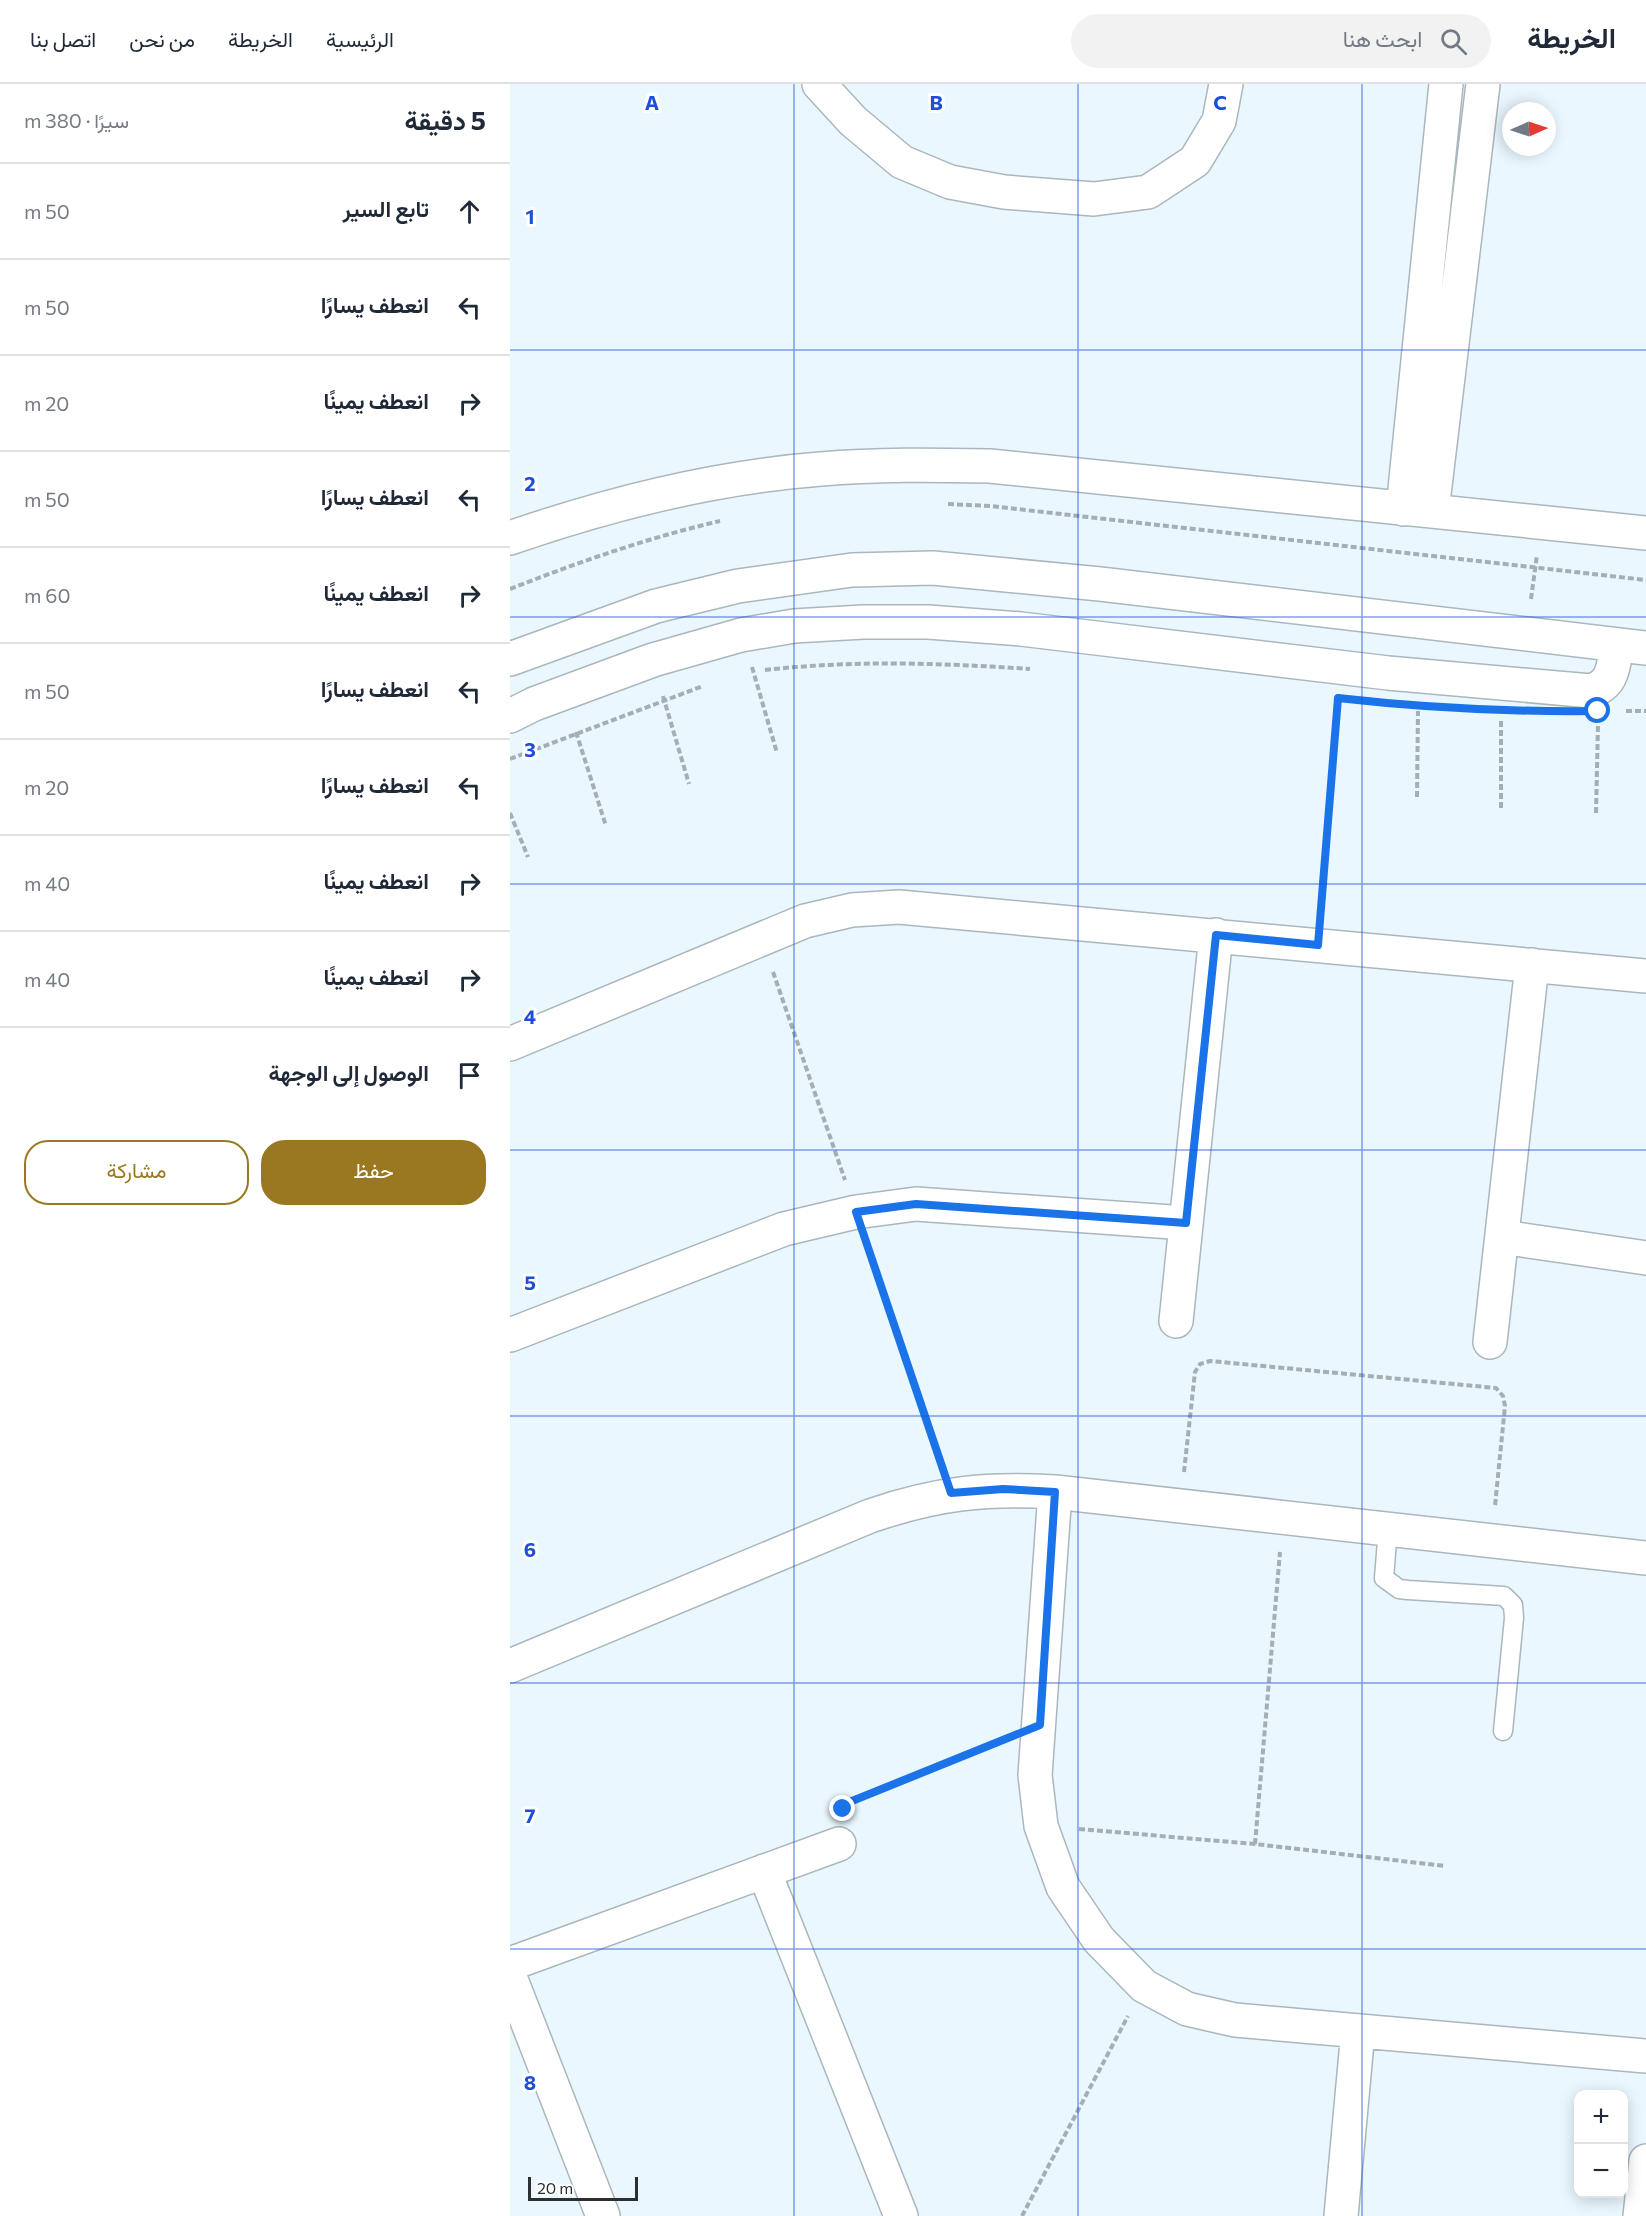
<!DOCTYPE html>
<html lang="ar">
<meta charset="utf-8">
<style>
:root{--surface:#fff;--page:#f2f2f3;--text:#1f2937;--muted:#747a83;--line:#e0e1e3;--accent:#997821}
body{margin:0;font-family:Commissioner,Vazirmatn,sans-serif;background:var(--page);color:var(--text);direction:rtl}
.controls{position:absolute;right:18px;bottom:18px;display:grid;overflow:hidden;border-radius:12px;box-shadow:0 3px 15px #0003}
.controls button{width:54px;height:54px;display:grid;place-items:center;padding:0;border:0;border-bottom:2px solid var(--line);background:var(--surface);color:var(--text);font:30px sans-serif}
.compass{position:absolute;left:992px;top:18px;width:54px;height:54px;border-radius:50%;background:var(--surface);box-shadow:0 3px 15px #0003;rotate:87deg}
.scale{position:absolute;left:18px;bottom:15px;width:110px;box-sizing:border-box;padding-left:6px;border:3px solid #2a2f32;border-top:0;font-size:16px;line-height:21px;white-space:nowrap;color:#2a2f32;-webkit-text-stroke:4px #fff;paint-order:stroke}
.stop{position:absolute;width:18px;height:18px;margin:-14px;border:4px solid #1a73e8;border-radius:50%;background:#fff}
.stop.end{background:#1a73e8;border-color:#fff;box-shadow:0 2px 6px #0008}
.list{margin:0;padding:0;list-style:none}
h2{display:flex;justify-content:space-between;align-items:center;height:78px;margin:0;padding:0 24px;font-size:26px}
h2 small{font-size:20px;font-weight:400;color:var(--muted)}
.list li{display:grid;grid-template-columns:39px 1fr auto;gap:18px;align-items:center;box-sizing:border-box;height:96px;padding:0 24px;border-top:2px solid var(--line)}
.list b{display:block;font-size:22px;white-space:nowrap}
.list em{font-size:20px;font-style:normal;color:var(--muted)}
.actions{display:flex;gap:12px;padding:18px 24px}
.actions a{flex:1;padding:14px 0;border:2px solid var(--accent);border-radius:24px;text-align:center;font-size:21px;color:var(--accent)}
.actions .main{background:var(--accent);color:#fff}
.icon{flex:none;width:33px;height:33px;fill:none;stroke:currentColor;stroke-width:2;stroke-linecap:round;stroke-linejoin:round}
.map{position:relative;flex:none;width:1136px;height:2132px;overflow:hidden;direction:ltr}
header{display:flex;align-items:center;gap:36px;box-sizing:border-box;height:84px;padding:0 30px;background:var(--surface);border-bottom:2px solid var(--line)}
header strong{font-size:28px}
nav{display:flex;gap:33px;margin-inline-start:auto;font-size:21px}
.search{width:420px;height:54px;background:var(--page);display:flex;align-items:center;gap:15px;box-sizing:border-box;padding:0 21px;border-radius:33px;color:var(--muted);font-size:22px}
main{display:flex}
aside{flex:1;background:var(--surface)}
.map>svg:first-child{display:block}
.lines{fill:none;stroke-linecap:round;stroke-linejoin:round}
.lane-casing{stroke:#aab7bd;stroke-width:21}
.street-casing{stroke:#aab7bd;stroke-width:36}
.path{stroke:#a4aeb3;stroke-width:4;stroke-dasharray:6 3;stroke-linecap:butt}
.lane{stroke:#fff;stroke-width:18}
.street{stroke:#fff;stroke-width:33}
.route{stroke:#1a73e8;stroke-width:8}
.grid{fill:none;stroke:#1d4ed8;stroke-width:1.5;stroke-opacity:0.55}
.grid-label{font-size:20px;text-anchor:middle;font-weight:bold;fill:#1d4ed8;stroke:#fff;stroke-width:6;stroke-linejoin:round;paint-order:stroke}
</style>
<header>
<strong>الخريطة</strong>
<div class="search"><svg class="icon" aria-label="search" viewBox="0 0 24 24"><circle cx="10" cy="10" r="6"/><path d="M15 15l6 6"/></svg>ابحث هنا</div>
<nav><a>الرئيسية</a><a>الخريطة</a><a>من نحن</a><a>اتصل بنا</a></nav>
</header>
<main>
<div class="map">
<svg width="1136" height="2132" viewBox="0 0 1136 2132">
<rect width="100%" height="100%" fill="#eaf7fe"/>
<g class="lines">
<defs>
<path id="lane" d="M878 1445 874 1494 889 1505 898 1506 994 1512 1003 1521 1004 1534 993 1647"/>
<path id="street" d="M309 0 343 37 392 78 440 98 494 108 584 115 638 108 685 77 709 37 716 0
M893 425 936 0
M922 427 973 0
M0 454C101 419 205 393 311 385 367 380 424 381 480 382L1136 449
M0 575 146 522 228 502 342 486 423 484 590 500 1136 564
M0 632 24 620 143 576 231 551 284 542 353 538H418L511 545 878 589 1081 607C1104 600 1103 582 1107 561
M0 960 295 837 342 826 389 823 1136 892
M992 1153 1136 1174
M666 1237 706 851
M0 1251 274 1145 346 1128 406 1120 676 1139
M980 1258 1022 881
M545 1408 525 1691 531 1742 553 1803 589 1856 634 1902 677 1925 725 1936 1136 1972
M0 1582 360 1432C427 1409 475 1404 545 1408L1136 1474
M254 1787 391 2132
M0 1880 329 1760
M0 1893 93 2132
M831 2132 848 1947
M1130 2132 1136 2077"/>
</defs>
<use href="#lane" class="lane-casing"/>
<use href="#street" class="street-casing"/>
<path class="path" d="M438 420 480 422 1136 496
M0 505C69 478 137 454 210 437
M1021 515 1027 471
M242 583 267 669
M255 586C344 576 431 579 520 585
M153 612 179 700
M1116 627H1136
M66 648 96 742
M0 675 193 602
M907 713 908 627
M991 724V635
M0 729 18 773
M1086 729 1088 640
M810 828 828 617
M263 888 335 1096
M356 1160 431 1377
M674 1388 685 1288 690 1280 700 1277 986 1304 993 1312 995 1322 985 1422
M333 1726 342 1717 493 1656
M569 1745 745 1760 935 1782
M745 1760 770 1468
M512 2132 618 1932"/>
<use href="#lane" class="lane"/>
<use href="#street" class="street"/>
</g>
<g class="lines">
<path class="route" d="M333 1725 342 1717 530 1641 545 1408 493 1405 441 1409 346 1128 406 1120 676 1139 706 851 808 861 828 614C915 624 1001 628 1088 627"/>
</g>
<path class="grid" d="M284 0V2132M568 0V2132M852 0V2132M0 266H1136M0 533H1136M0 800H1136M0 1066H1136M0 1332H1136M0 1599H1136M0 1865H1136"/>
<g class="grid-label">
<text x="142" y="26">A</text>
<text x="426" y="26">B</text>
<text x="710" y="26">C</text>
<text x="20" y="140">1</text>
<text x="20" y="407">2</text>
<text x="20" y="673">3</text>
<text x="20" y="940">4</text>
<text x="20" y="1206">5</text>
<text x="20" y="1473">6</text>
<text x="20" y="1739">7</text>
<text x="20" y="2006">8</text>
</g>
</svg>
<div class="controls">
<button>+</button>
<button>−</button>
</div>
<svg class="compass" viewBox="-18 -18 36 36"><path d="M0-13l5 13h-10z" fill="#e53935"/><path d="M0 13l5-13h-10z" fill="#747a83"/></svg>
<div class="scale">20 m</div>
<div class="stop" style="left:1088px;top:627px"></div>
<div class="stop end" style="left:333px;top:1725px"></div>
</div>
<aside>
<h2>5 دقيقة<small>سيرًا · 380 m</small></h2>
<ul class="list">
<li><svg class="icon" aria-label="ahead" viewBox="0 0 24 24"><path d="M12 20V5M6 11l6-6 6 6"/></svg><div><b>تابع السير</b></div><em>50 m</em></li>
<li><svg class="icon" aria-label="left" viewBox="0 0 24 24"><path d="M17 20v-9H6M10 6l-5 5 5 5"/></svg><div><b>انعطف يسارًا</b></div><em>50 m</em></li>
<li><svg class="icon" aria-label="right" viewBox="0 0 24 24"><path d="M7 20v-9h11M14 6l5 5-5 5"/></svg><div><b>انعطف يمينًا</b></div><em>20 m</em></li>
<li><svg class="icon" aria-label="left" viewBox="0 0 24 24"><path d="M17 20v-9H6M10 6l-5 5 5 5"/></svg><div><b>انعطف يسارًا</b></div><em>50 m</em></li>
<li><svg class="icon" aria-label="right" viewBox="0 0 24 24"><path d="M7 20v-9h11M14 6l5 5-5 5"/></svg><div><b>انعطف يمينًا</b></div><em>60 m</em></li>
<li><svg class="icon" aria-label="left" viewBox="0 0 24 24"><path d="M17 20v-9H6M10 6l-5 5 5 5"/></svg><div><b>انعطف يسارًا</b></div><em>50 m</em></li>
<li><svg class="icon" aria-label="left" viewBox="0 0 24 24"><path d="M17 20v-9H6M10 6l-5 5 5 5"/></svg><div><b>انعطف يسارًا</b></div><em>20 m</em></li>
<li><svg class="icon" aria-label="right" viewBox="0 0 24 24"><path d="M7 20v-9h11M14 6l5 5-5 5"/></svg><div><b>انعطف يمينًا</b></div><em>40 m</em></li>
<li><svg class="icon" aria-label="right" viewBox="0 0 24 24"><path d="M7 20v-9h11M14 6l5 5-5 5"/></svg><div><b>انعطف يمينًا</b></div><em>40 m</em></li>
<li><svg class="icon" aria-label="arrive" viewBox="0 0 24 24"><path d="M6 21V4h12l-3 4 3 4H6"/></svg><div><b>الوصول إلى الوجهة</b></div></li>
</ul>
<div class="actions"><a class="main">حفظ</a><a>مشاركة</a></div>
</aside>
</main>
